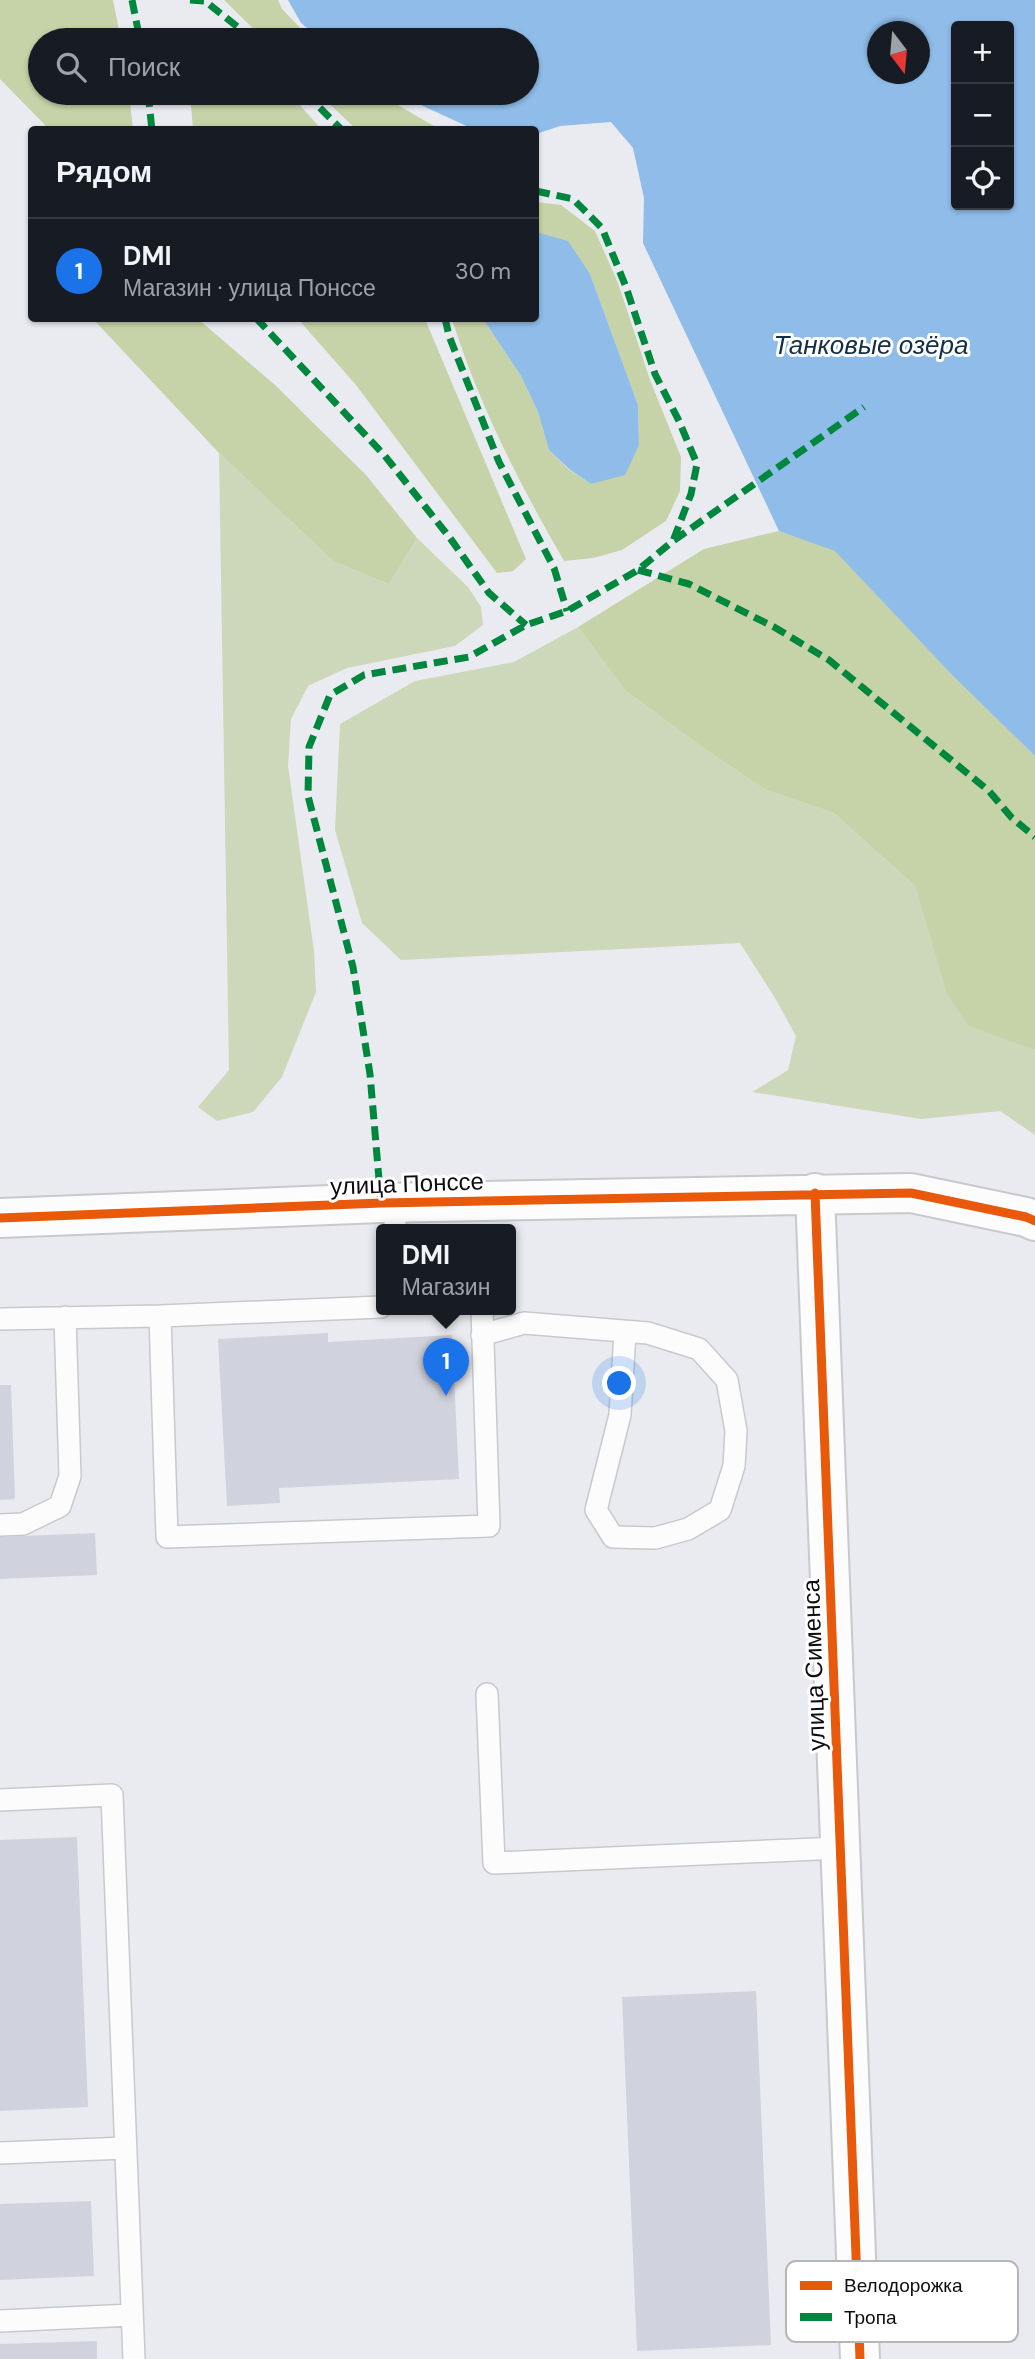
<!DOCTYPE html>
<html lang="ru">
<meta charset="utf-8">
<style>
:root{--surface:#171b24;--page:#242831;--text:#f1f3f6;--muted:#9ea1a6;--line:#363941;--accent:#1a73e8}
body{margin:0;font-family:"DM Sans",sans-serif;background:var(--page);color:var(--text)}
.controls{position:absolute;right:21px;top:21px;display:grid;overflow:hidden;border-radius:7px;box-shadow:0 2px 5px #0004}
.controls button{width:63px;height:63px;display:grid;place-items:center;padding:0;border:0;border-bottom:2px solid var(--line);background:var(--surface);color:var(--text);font:35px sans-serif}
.compass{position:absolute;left:867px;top:21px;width:63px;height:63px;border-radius:50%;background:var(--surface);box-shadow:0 2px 5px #0004;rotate:164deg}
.you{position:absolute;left:620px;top:1384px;width:24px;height:24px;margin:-18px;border:5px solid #fff;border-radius:50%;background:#1a73e8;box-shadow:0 0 0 10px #1a73e833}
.badge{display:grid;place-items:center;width:46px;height:46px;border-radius:50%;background:var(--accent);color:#fff;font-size:23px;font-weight:700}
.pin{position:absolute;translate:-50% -58px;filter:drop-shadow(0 2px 4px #0008)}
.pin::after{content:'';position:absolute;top:37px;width:24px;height:21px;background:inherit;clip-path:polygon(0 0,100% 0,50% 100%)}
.popup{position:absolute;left:376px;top:1224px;width:140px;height:91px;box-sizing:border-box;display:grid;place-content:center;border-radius:7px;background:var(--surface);filter:drop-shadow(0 2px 5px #0005);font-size:23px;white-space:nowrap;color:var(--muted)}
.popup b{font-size:26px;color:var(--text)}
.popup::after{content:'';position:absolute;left:50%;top:100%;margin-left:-14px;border:14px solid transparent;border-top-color:var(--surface)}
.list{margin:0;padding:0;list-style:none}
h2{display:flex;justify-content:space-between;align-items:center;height:91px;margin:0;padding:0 28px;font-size:30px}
h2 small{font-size:23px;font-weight:400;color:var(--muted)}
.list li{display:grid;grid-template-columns:46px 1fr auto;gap:21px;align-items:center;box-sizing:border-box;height:105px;padding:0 28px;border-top:2px solid var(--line)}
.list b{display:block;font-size:26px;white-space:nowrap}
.list p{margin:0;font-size:23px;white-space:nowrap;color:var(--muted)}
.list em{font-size:23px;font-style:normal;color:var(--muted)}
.icon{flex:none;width:38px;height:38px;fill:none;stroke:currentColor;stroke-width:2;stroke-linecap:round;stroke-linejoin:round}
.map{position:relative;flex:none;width:1035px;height:2359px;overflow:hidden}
.search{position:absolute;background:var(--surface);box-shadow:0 2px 5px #0004;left:28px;top:28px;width:511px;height:77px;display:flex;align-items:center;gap:18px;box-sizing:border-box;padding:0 24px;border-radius:38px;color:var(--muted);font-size:26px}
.panel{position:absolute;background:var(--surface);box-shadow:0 2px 5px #0004;left:28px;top:126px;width:511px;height:196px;border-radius:7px}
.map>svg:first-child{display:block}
.green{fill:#cdd7ba}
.forest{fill:#c6d2a7}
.water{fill:#8fbce8;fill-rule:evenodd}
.building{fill:#d0d2dd}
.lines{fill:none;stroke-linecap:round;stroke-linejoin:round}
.service-casing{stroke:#c8c9cc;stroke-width:24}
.minor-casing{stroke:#c8c9cc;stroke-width:42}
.service{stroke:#fcfcfd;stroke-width:21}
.minor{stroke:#fcfcfd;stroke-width:38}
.quiet{stroke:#00873e;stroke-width:7;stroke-dasharray:14 7;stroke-linecap:butt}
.cycleway-casing{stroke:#fff;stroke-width:13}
.cycleway{stroke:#e8590c;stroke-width:9}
.labels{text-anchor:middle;stroke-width:6;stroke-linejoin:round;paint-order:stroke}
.street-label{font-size:24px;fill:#0d0d10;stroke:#fff}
.water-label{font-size:26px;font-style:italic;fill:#132e47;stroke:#fff}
.key{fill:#fff;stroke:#b6b6b7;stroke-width:2}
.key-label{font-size:19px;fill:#0d0d10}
</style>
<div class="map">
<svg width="1035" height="2359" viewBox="0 0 1035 2359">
<rect width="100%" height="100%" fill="#eaebf0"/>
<path class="green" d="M219 453 333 561 389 584 417 538 468 587 481 607 483 625 455 646 347 668 308 686 291 719 288 766 314 951 316 992 282 1077 253 1112 217 1121 198 1107 229 1070Z
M578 627 625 690 702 747 766 790 834 813 917 888 946 992 1035 1050V1135L1000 1111 921 1119 752 1092 788 1070 796 1036 775 998 740 943 401 960 362 923 335 830 340 724 415 681 514 662Z"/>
<path class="forest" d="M0 0H113L121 40H40V93H129L133 129H49L0 79Z
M224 0H278L282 9 312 40H265Z
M190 93H289L321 129H193Z
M318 93H377L439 129H356Z
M536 202 561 205 595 231 618 283 650 380 681 457 680 491 666 521 622 550 593 558 564 561C519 483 479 405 452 319H483L521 376 538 412 549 450 568 469 591 484 639 445 638 405 590 274 536 232Z
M93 319H198L275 385 366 475 417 538 389 584 333 561 219 453Z
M298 319H425L526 559 513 571 497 573 356 385Z
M779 531 835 550 952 675 1035 756V1050L968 1025 946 992 916 887 834 813 766 790 702 747 625 690 578 627 704 549Z"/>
<path class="water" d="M288 0H1035V756L952 675 835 551 779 531 643 243 644 198 633 148 611 122 560 126 536 134V130L473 129 395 93H527V40H322L301 23ZM956 26H1009V205H956ZM878 32H920V74H878Z
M536 232 568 241 590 274 638 405 639 445 625 475 591 484 569 469 549 450 538 412 521 376 483 319 536 318Z"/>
<path class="building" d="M328 1333V1342L452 1335 459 1479 279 1488 280 1503 227 1506 218 1339Z
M0 1385H11L15 1499 0 1500Z
M95 1533 97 1575 0 1579V1537Z
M77 1837 88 2107 0 2111V1840Z
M756 1991 771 2345 637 2351 622 1997Z
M91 2201 94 2276 0 2280V2204Z
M97 2341V2359H0V2344Z"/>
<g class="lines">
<defs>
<path id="service" d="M395 1203V1230
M381 1307 160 1316 167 1537 489 1526 482 1310
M0 1319 160 1316
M482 1335 524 1323 648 1333 699 1349 727 1380 736 1431 734 1466 720 1510 688 1529 655 1538 613 1537 596 1510 620 1415 625 1333
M0 1525 23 1524 60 1506 70 1476 65 1317
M487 1694 494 1863 840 1848
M0 1800 112 1795 134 2359
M0 2153 126 2148
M0 2321 132 2315"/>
<path id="minor" d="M815 1193 860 2359
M0 1218 381 1203 911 1193 1026 1217 1035 1221"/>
</defs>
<use href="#service" class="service-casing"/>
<use href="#minor" class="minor-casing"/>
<use href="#service" class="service"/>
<use href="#minor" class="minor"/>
<path class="quiet" d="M132 0 140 40
M190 0 205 1 254 40
M148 93 152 130
M305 93 342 130
M536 191 573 199 602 228 626 287 655 374 679 421 697 464 691 494 673 541
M256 318 385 456 450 538 489 593 526 625
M445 318 449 336 499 462 554 568 567 611
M638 570 689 584 774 627 829 660 989 791 1012 818 1035 837
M381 1203 370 1074 353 967 308 796 309 747 330 695 364 675 469 657 526 625 567 611 638 570 673 541 864 407"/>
<defs>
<path id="cycleway" d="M815 1193 860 2359
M0 1218 381 1203 911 1193 1026 1217 1035 1221"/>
</defs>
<use href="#cycleway" class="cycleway-casing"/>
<use href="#cycleway" class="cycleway"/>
</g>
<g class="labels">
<g class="street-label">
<text transform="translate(407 1184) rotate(-2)" y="8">улица Понссе</text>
<text transform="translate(814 1665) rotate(-92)" y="8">улица Сименса</text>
</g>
<g class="water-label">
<text x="871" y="354">Танковые озёра</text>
</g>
</g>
<rect x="786" y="2261" width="232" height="81" rx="10" class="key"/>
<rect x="800" y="2281" width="32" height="9" fill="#e8590c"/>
<rect x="800" y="2313" width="32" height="8" fill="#00873e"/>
<g class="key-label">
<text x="844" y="2292">Велодорожка</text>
<text x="844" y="2324">Тропа</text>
</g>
</svg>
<div class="controls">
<button>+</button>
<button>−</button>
<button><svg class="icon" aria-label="locate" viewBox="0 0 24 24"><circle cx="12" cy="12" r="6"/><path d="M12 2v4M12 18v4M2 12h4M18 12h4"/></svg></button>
</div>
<svg class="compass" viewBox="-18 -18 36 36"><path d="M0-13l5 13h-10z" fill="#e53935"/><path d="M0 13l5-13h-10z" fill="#9ea1a6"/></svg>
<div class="you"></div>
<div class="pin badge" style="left:446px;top:1396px">1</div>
<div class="popup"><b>DMI</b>Магазин</div>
<div class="search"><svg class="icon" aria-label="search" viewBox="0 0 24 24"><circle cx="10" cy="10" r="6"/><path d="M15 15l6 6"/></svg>Поиск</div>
<section class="panel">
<h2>Рядом<small></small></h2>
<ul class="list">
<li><span class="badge">1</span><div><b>DMI</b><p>Магазин · улица Понссе</p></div><em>30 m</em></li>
</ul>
</section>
</div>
